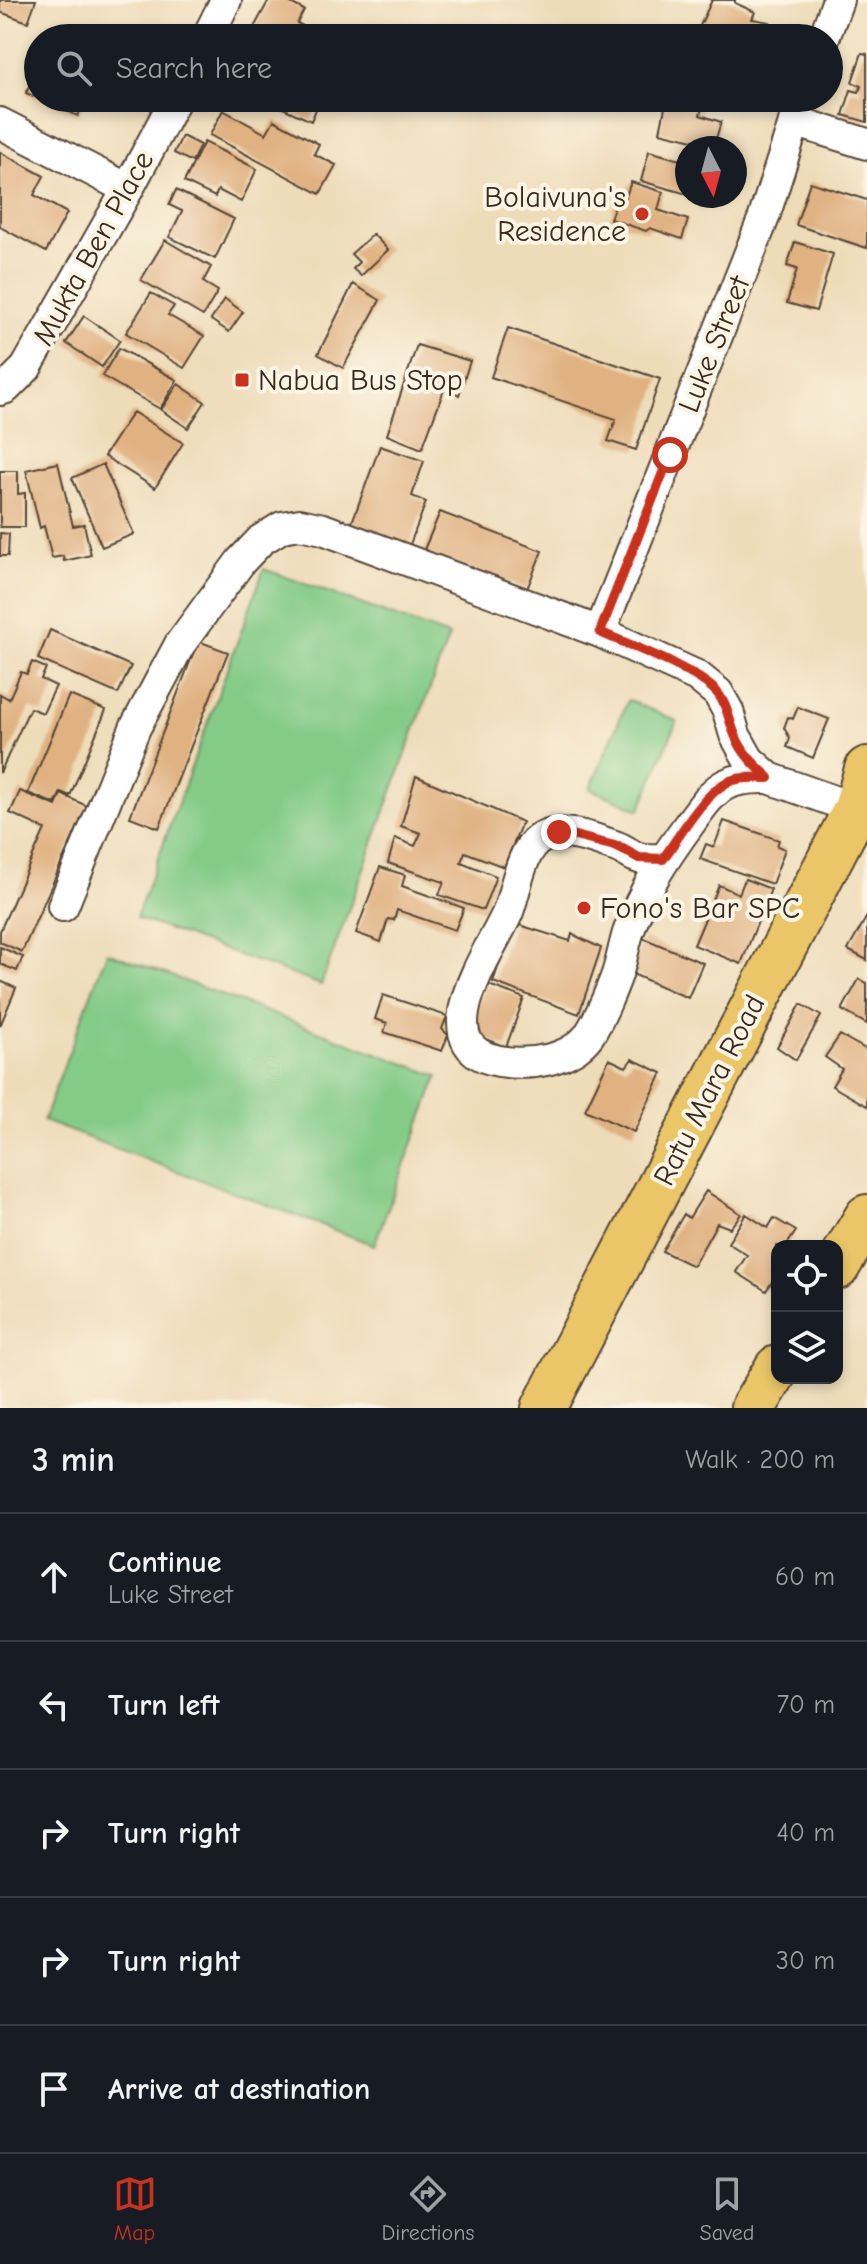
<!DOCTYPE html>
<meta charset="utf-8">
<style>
:root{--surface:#171b24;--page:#242831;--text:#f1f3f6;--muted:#9ea1a6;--line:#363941;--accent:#c8321e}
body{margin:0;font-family:"Comic Neue",sans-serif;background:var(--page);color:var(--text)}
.controls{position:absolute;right:24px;bottom:24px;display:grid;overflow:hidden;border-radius:16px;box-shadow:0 4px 12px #0003}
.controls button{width:72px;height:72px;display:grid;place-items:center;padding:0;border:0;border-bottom:2px solid var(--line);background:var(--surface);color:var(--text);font:40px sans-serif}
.compass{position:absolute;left:675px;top:136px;width:72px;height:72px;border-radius:50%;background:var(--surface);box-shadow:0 4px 12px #0003;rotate:174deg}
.stop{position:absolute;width:24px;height:24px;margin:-18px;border:6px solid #c8321e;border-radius:50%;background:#fff}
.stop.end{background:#c8321e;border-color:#fff;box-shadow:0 2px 8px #0008}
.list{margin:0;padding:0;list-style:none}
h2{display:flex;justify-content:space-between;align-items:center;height:104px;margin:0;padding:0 32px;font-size:34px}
h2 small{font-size:26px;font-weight:400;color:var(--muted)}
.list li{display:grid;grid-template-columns:52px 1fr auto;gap:24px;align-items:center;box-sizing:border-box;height:128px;padding:0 32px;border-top:2px solid var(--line)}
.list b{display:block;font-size:30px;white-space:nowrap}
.list p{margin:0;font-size:26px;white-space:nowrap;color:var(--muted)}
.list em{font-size:26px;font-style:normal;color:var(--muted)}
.icon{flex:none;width:44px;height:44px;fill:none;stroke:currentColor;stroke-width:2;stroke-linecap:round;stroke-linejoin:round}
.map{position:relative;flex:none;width:867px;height:1408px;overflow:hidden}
.search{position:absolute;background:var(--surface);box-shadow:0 4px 12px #0003;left:24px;right:24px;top:24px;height:88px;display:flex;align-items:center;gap:20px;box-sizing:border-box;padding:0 28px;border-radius:44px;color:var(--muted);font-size:30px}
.sheet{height:744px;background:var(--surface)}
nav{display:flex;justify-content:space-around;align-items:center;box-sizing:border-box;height:112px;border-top:2px solid var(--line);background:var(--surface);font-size:22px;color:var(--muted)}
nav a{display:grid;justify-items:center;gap:4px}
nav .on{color:var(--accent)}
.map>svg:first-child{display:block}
.green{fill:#83cb87;stroke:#5f7a52;stroke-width:2}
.building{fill:#e0b181}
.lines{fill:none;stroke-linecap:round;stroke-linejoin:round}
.minor-casing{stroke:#564535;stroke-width:34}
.highway-casing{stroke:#564535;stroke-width:48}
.minor{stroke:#fff;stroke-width:30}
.highway{stroke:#eac669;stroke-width:44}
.route{stroke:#c8321e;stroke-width:10}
.poi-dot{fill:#c8321e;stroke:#fcf5e5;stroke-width:3}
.labels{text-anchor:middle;stroke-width:8;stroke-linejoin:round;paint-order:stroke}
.poi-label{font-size:30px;fill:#3b2a1e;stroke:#fcf5e5;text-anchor:start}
.street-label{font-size:30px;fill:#3b2a1e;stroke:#fcf5e5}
</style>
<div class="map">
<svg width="867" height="1408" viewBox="0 0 867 1408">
<rect width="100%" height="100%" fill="#fcf5e5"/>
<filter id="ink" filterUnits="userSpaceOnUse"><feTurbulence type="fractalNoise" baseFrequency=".0125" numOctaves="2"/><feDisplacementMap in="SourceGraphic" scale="16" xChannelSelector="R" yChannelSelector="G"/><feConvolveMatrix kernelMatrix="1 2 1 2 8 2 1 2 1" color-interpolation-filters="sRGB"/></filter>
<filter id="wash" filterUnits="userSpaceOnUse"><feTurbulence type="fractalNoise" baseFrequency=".006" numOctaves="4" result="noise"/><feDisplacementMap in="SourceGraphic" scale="32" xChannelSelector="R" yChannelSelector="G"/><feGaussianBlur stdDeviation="1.8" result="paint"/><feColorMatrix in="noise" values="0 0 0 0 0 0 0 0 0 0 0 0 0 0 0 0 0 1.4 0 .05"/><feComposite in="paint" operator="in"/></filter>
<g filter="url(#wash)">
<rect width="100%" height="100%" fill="#eedcb9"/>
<path class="green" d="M264 569 449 636 321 985 136 918Z
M628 700 677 721 640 810 590 789Z
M107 952 438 1076 374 1245 43 1121Z"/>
<g id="blocks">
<path class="building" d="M0 0H36L28 22 0 12Z
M269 0H285L304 10 297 23 326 38H266L252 31Z
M712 0H735V3L755 12 752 19 770 22 765 38H722L698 30Z
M862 53 867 54V122L843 115 851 90 859 92 861 86 852 82Z
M38 67V98L26 93Z
M38 98H86L78 116Z
M261 98H321L311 121Z
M667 98H690L704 102 700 115 721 122 714 145 660 132Z
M223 110 266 134 274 120 319 144 314 154 336 165 320 194 210 135Z
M182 136 200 145 192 162 174 153Z
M204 142 257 169 241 202 218 190 215 197 184 182Z
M649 151 687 162V194L641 181Z
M0 152 44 176 34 195 67 213 46 252 0 227Z
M631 182 663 192 658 210 688 220 682 239 650 228 646 231 610 219 618 197 625 199Z
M810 182 867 200V248L796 225Z
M176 190 234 219 215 259 169 237 182 211 169 205Z
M373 234 388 250 361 276 353 269 359 262 351 254Z
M165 240 211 267 203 282 218 291 203 316 141 280Z
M795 242 833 254 816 311 787 303 797 269 787 266Z
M353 284 380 300 343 368 318 354Z
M151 293 174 306 168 315 204 336 184 368 126 333Z
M225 299 243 312 229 332 211 320Z
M84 316 120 340 102 367 66 343Z
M508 328 660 379 636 450 608 441 616 419 491 377Z
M417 345 470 361 459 395 445 387 422 449 387 435Z
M119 348 177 380 160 409 102 376Z
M178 384 205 402 188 428 161 410Z
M133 412 183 443 155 488 104 456Z
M380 446 424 461 412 496 426 502 409 547 351 525Z
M58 463 73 526 84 524 91 555 64 561 63 556 52 558 44 526 40 528 26 470Z
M103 464 134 534 102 547 72 478Z
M0 471H18V494L25 493V527H0Z
M440 512 542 551 527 589 423 552Z
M0 533 9 534 8 556H0Z
M50 630 131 666 118 694 38 659Z
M198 641 228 652 159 828 130 817Z
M32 662 46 668 41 679 56 686 43 713 30 708 0 773V694L9 699 21 672 27 674Z
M69 695 106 710 70 796 61 792 55 804 28 793Z
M798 707 829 719 813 758 787 747 790 738 784 728 788 717 793 719Z
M416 776 522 822 504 867 465 852 461 862 496 876 483 910 439 895 444 882 388 863 395 838 415 846 421 833 401 826Z
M20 791 56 806 61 794 87 806 22 952 0 942V931L45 829 10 813Z
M724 821 779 840 777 846 785 849 772 884 700 859 706 844 714 847Z
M380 867 405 875 402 886 464 908 455 930 397 910 394 920 388 919 381 942 356 933Z
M745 879 771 889 741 964 694 945 719 885 739 894Z
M867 916V960L848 950Z
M513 923 570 941 572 934 601 948 579 1014 493 982Z
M643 938 703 963 688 998 630 973Z
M0 947 23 957 17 971 0 964Z
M859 979 867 983V1024L842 1010Z
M0 981 16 988 0 1026Z
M486 984 524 998 506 1047 469 1033Z
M383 995 447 1016 442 1029 448 1035 442 1051 384 1032 387 1023 375 1019Z
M801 1004 821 1016 796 1060 777 1047Z
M840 1035 867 1050V1106L832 1086 842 1069 825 1057Z
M609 1059 626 1067 632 1059 662 1073 634 1132 585 1110Z
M706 1191 741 1214 730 1228 717 1223 693 1266 662 1251 684 1214 689 1218Z
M746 1214 768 1228 774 1218 796 1231 786 1246H777V1274L766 1291 736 1272 747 1255 728 1243Z"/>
</g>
</g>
<g filter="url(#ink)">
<use href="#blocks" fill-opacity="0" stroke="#564535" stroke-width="2"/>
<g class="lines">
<defs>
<path id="minor" d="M207 38 226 0
M824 38 838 0
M794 121 867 144
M0 123 128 189
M0 390 6 388 26 368 128 189 176 98
M600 632 764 217 802 98
M663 859C656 859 646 860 639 858 631 856 624 849 617 847 595 839 563 826 541 838 520 849 516 893 507 914 490 952 422 1047 499 1061 528 1066 570 1061 589 1035 599 1020 608 998 615 980 621 965 623 949 628 933 642 892 665 857 690 823 716 787 723 777 769 778
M63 906 135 728 180 644 241 561 261 540 282 527 300 524 323 529 600 632 697 676 718 693 728 711 735 735 749 760 769 778 856 809"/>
<path id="highway" d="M837 1267 867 1217
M544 1408 856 809 867 769
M753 1408 777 1368"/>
</defs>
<use href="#minor" class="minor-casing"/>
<use href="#highway" class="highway-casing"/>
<use href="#minor" class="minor"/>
<use href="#highway" class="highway"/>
</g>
</g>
<g class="lines" filter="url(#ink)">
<path class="route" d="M559 832 619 847 639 858 663 859C679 837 705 791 730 781 743 776 756 778 769 778 755 765 742 753 735 735 729 721 728 707 719 695 703 672 628 645 600 632L670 455"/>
</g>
<g class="poi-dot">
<circle cx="642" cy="214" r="8"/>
<rect x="234" y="372" width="16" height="16" rx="4"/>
<circle cx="584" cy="908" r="8"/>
</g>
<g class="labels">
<g class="poi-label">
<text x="626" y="207" text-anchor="end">Bolaivuna's<tspan x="626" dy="34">Residence</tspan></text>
<text x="258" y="390">Nabua Bus Stop</text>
<text x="600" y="918">Fono's Bar SPC</text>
</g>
<g class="street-label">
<text transform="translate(93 248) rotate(-61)" y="10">Mukta Ben Place</text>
<text transform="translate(714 344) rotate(-68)" y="10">Luke Street</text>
<text transform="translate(709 1090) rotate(-63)" y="10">Ratu Mara Road</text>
</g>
</g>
</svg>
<div class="controls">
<button><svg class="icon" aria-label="locate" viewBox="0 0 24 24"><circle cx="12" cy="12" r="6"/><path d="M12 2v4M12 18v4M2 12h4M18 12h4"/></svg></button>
<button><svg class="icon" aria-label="layers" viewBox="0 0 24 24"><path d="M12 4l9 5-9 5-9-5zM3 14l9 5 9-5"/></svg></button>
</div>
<svg class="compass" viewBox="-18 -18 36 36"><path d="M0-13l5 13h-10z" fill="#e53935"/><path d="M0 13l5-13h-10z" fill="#9ea1a6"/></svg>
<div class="stop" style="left:670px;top:455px"></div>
<div class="stop end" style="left:559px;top:832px"></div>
<div class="search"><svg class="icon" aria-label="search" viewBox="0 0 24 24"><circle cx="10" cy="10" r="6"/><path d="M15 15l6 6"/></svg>Search here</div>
</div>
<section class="sheet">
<h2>3 min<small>Walk · 200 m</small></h2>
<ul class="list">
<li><svg class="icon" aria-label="ahead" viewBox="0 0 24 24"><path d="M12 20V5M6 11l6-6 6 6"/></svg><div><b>Continue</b><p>Luke Street</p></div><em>60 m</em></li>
<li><svg class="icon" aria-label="left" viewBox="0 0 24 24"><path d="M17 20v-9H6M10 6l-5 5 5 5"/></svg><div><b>Turn left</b></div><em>70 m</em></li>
<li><svg class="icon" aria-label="right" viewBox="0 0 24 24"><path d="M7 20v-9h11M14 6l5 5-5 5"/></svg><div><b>Turn right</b></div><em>40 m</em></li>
<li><svg class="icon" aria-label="right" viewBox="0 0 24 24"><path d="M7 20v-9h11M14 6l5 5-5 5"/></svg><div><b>Turn right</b></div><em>30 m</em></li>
<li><svg class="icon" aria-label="arrive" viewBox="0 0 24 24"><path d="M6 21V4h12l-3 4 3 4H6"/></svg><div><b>Arrive at destination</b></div></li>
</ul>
</section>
<nav>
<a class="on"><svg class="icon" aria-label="map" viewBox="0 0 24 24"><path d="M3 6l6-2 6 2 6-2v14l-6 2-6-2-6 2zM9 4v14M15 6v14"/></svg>Map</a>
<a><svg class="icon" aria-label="directions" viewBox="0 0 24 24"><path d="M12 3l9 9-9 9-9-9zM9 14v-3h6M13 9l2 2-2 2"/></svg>Directions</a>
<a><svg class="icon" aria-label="saved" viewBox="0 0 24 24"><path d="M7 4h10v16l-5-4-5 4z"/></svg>Saved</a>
</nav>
